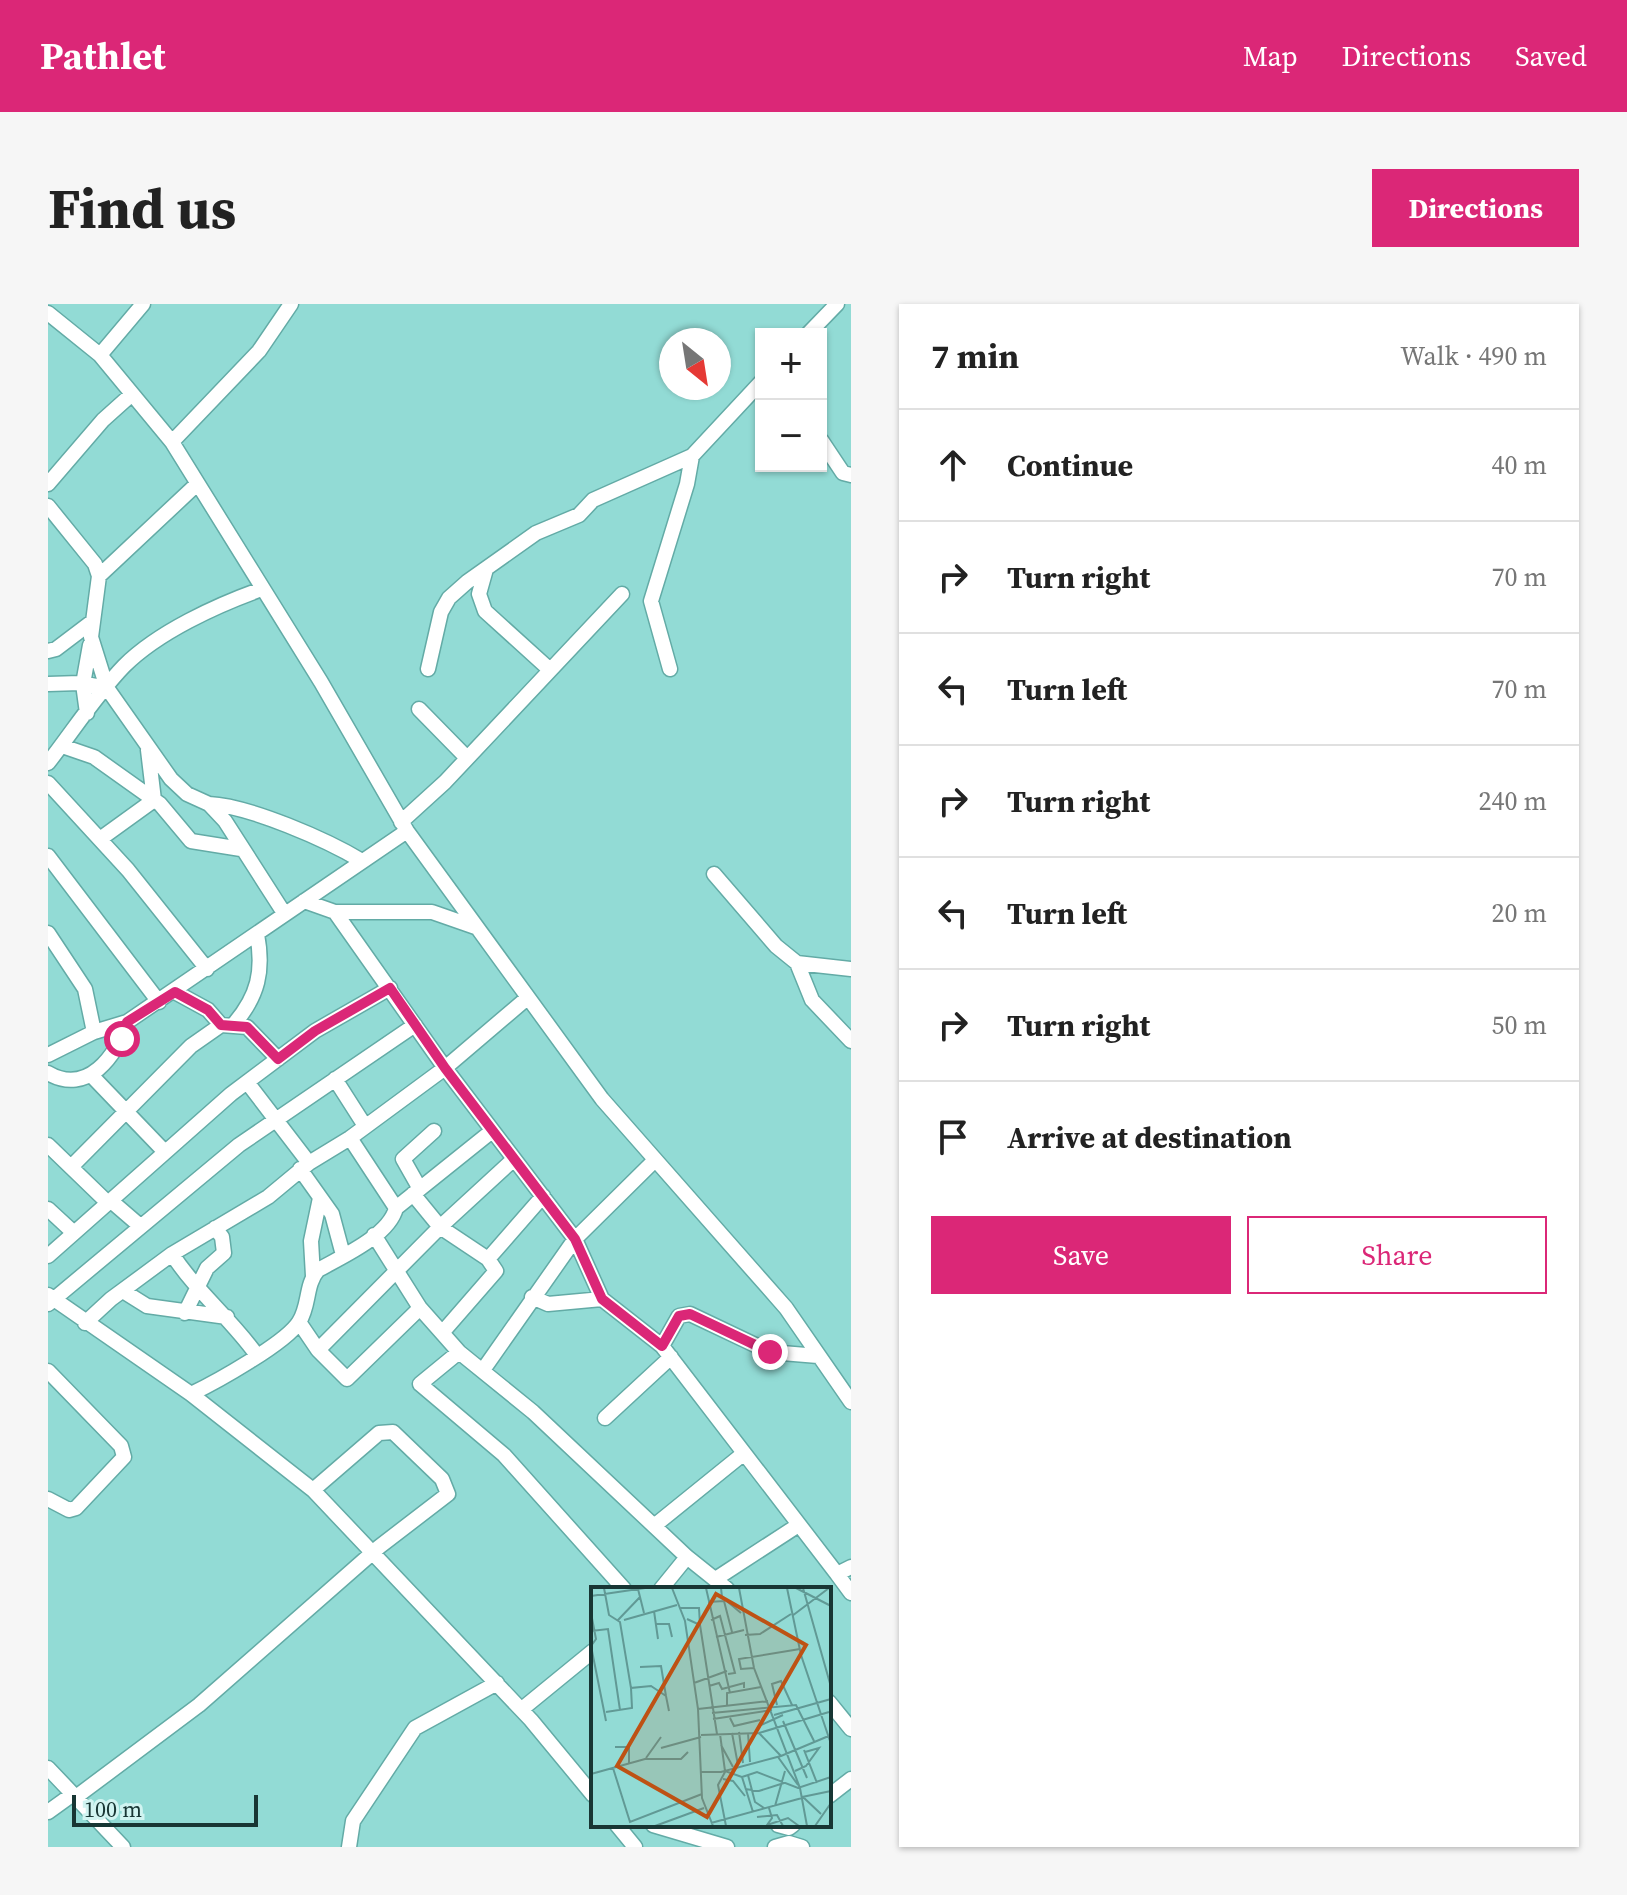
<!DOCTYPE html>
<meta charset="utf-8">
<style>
:root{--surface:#fff;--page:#f6f6f6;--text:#222;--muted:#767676;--line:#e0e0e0;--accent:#db2777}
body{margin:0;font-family:"Source Serif 4",serif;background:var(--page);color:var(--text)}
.controls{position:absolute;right:24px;top:24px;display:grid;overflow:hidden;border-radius:0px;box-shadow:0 2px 6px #0004}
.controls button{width:72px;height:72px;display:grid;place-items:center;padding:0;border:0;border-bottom:2px solid var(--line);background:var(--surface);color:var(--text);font:40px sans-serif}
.compass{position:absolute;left:611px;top:24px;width:72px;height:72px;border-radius:50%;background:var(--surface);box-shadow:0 2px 6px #0004;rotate:150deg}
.scale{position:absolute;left:24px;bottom:20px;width:186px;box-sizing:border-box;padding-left:8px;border:4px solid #183634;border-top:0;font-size:22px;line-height:28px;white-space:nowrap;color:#183634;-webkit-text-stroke:6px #d1f4f1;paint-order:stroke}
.stop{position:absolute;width:24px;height:24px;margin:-18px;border:6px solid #db2777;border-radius:50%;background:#fff}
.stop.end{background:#db2777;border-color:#fff;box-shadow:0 2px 8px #0008}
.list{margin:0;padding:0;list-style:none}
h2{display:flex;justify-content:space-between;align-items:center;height:104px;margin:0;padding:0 32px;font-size:34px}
h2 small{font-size:26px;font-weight:400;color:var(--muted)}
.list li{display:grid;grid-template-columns:52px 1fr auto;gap:24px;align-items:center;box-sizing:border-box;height:112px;padding:0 32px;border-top:2px solid var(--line)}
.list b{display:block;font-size:30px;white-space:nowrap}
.list em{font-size:26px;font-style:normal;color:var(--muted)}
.actions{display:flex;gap:16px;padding:24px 32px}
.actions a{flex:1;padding:18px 0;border:2px solid var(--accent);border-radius:0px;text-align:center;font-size:28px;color:var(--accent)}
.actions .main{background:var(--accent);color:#fff}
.icon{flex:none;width:44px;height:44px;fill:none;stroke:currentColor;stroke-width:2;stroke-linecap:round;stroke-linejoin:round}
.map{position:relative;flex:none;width:803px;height:1543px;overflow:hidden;border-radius:0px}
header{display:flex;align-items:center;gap:48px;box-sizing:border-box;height:112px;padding:0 40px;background:var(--accent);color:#fff}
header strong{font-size:38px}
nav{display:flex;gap:44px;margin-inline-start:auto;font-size:28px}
.intro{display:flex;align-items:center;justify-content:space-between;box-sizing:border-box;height:192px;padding:0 48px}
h1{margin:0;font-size:56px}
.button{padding:20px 36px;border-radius:0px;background:var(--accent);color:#fff;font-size:28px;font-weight:700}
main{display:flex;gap:48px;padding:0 48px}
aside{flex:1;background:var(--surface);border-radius:0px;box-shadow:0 2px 6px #0004}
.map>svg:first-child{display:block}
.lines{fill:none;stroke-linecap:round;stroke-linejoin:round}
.minor-casing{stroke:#63aba6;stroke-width:17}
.minor{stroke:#fff;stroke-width:14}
.route{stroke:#db2777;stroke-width:10}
.inset-road{fill:none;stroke:#619995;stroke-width:2}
.view{fill:#be5214;fill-opacity:0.15;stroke:#be5214;stroke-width:4}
.inset-edge{fill:none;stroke:#183634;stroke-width:4}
</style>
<header>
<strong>Pathlet</strong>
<nav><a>Map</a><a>Directions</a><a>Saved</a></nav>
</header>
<div class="intro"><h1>Find us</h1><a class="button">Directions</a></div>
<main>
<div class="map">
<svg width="803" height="1543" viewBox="0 0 803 1543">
<rect width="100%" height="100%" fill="#92dbd5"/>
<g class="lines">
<defs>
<path id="minor" d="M0 9 52 51 124 138 273 378 359 527 554 795 738 1004 803 1098
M760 30 789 0
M52 51 95 0
M773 136 795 169 803 171
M124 138 211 47 243 0
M0 180 55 116 84 90
M0 202 47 260 51 272 43 333 59 384
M438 265 431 290 437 307 501 365
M51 272 148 181
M0 347 8 345 45 317
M380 365 393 308 401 294 419 278 488 229 531 211 545 196 644 152 713 78
M622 365 603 297 639 180 644 152
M0 380 32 379 59 384 123 475 139 490 161 500 177 517 236 609
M371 405 419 454
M39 409 35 380 42 341
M14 442 46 453 112 500 143 537 193 545
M0 459C25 427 48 391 76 362 110 328 169 301 214 285
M0 479 80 566 159 665
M161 500C202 502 279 536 314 557
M353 518 397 478 574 290
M52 535 106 496 100 446
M0 552 111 698
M666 570 728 642 749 659 803 665
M256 597 287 608 397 764 527 935 554 995 614 1042 789 1270 803 1263
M287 608H384L427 623
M0 629 37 685 46 728
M749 659 764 696 803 737
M127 688 160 706 173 721
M186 720C210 692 216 667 209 630
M0 751 46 728 79 718 359 527
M0 769C39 792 69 752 79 718
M44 772 116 847
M287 775 317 822
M199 778 261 859
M0 841 59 898
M23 863 143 742 173 721 199 723 230 755
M252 865 284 910 295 951
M372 885 355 855 386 827
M365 890 392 923 466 855
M62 896 91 921
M348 904 444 827
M0 905 26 929
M326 931 372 1004 411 1048 485 1108 639 1253 679 1285
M124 950C147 986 182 1014 208 1050
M0 952 183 790 267 727 342 684
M265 972 263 937 272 894
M75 987 99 1002 179 1013
M0 991 143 1090 265 1186 483 1416 545 1491
M484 993 500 1000 554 995
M0 1000 191 841 367 721
M137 1009 159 964 176 949 174 933 167 924
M251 1018 270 1046 392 923 440 955 495 892
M37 1019 63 995 124 950 220 893 261 859 302 834 397 764 478 695
M394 1029 448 967 440 955
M614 1042 631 1012 642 1010 722 1048 770 1052
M270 1046 299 1075 372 1004
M411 1048 372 1080 456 1151 576 1285
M435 1066 527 935 606 857
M0 1067 73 1142 76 1153 28 1204 21 1206 0 1195
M143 1090C168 1078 238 1039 251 1018 262 1001 257 981 270 966 293 953 341 932 348 904L302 834
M557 1114 623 1053
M606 1222 695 1150
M789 1270 803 1289
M669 1274 749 1222
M613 1285 639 1253
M781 1398 803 1425
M474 1405 545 1347
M0 1464 75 1543
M781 1492 803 1475
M28 1493 151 1401 331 1243 400 1190 394 1175 345 1128 331 1129 265 1186
M0 1508 25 1490
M569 1521 587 1543
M605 1521 679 1543
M730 1521 741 1524 745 1521
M301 1543 305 1517 367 1424 449 1379
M727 1543 741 1539 754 1543"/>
</defs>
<use href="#minor" class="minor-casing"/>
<use href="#minor" class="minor"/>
</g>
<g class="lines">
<path class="route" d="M74 735 79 718 127 688 160 706 173 721 199 723 230 755 267 727 342 684 397 764 527 935 554 995 614 1042 631 1012 642 1010 722 1048"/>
</g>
<g transform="translate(543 1283)">
<rect width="240" height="240" fill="#92dbd5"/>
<path class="inset-road" d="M13 1 18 28 29 35 40 101M81 1 94 34 107 122 111 211 122 239M115 1 139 106M130 1 131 10 150 26M148 1 163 81 209 201 216 239M196 1 210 68 240 157M205 1 240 19M212 1 240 100M47 2 53 26M0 9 54 1M117 15 133 14 141 45M89 21H108L109 38M63 24 67 52M0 26 5 52 0 59M201 29 238 1M96 32 109 38 126 147M27 33 49 10M33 33 86 18M120 33 129 29 144 86 137 87M65 37H78L81 50M0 44 17 42 29 123M154 48 169 47 200 27M125 50 153 43M0 59 15 134M49 80 70 79 75 109M163 81 150 82 148 72 209 62M103 96 136 84M118 99 128 96 131 102 153 96V101M136 118V106L170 100M186 118 181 97 190 94 201 118M107 122 177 114M15 125 41 121 40 101 60 99 75 109 78 124M121 126 205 118 223 154M183 128 240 112M139 131 143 139 169 133M122 132 181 123M192 134 216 191M170 138 192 128M148 145 152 176M141 146 147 178M157 146 159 175M168 146 190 169 240 148M129 147 134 184 151 190 162 225M110 148 168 146 238 125M130 158 142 180M24 160H38V177M70 161 110 150M213 163 226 196M187 170 207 198M55 171 70 150M22 181 39 235 111 207M204 184 215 179 228 161 214 165M110 185H130L190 169M134 185 127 198 135 239M0 187 54 172H90L97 165M157 188 164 215 173 221M151 190 166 185 207 201 240 190M132 192 142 194 154 209M154 202 168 204 193 196M211 210 240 204M212 210 230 227M184 219 194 184M178 221 181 231 176 238 197 231 208 239M166 230 186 228 192 239M120 236 211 211M64 239 113 221M224 239 240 216"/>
<path class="view" d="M125 7 215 58 116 230 26 179Z"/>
<rect width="240" height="240" class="inset-edge"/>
</g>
</svg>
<div class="controls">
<button>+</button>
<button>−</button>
</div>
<svg class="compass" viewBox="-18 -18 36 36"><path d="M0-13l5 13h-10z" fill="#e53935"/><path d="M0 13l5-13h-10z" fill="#767676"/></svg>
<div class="scale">100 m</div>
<div class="stop" style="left:74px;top:735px"></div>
<div class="stop end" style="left:722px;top:1048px"></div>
</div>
<aside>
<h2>7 min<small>Walk · 490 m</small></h2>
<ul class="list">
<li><svg class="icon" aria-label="ahead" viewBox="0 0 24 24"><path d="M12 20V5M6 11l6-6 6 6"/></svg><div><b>Continue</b></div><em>40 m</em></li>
<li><svg class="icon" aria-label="right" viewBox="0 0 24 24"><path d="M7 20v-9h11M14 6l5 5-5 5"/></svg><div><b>Turn right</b></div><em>70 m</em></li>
<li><svg class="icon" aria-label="left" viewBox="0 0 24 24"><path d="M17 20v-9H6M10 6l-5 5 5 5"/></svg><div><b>Turn left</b></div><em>70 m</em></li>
<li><svg class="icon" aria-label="right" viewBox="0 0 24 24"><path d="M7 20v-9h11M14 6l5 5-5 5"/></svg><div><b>Turn right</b></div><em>240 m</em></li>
<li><svg class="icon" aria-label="left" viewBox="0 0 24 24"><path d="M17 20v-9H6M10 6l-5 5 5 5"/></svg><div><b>Turn left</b></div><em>20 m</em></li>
<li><svg class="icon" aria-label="right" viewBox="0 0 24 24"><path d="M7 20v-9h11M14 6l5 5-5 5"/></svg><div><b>Turn right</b></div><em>50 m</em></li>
<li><svg class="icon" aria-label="arrive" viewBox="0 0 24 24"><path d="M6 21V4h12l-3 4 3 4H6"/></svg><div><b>Arrive at destination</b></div></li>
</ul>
<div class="actions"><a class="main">Save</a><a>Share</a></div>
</aside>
</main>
